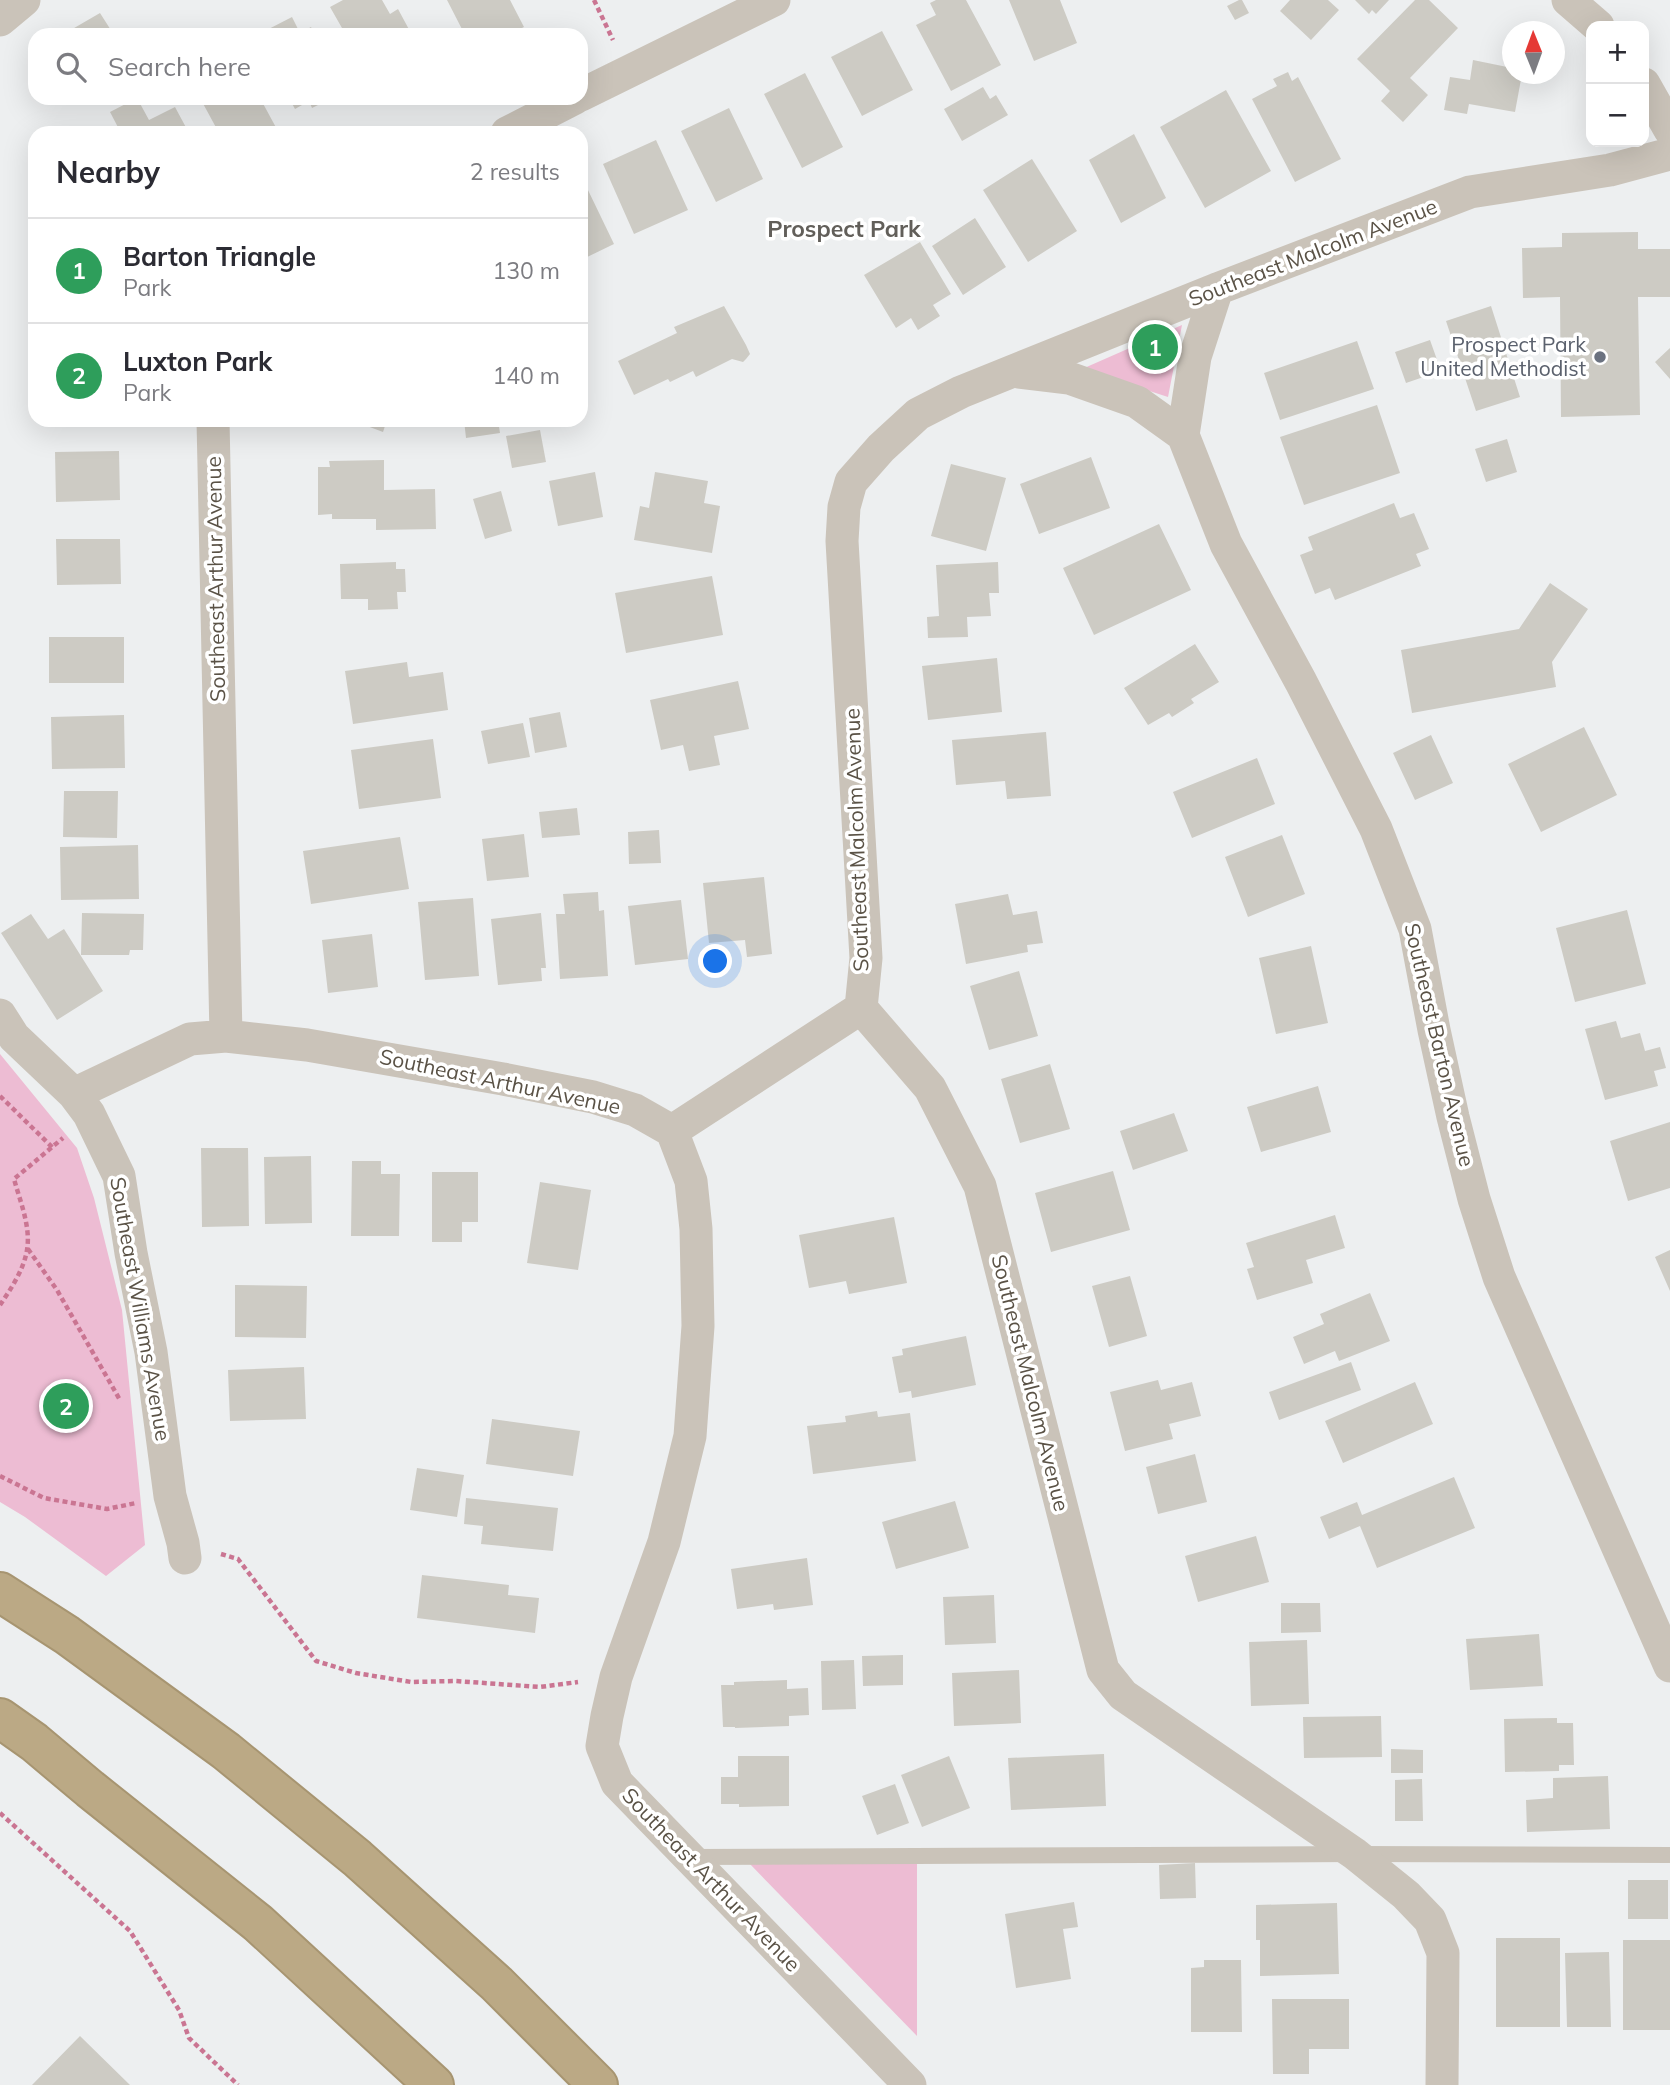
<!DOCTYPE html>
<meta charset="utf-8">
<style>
:root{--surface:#fff;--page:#f7f7f7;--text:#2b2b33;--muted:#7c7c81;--line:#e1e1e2;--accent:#0b8043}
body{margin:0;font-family:Mulish,sans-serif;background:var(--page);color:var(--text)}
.controls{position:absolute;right:21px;top:21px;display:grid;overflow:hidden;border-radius:14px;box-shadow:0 7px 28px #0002}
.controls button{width:63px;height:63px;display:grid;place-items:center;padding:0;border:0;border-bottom:2px solid var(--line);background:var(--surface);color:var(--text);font:35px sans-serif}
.compass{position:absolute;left:1502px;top:21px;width:63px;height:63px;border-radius:50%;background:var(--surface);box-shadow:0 7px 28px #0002;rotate:359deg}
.you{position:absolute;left:716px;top:962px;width:24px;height:24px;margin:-18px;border:5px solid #fff;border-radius:50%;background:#1a73e8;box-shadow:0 0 0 10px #1a73e833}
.badge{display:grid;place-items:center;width:46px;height:46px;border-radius:50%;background:var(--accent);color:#fff;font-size:23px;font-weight:700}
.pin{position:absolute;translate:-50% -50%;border:4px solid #fff;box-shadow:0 2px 7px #0006}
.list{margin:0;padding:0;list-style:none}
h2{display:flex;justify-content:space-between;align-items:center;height:91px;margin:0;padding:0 28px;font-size:30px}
h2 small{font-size:23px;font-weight:400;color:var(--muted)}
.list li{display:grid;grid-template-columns:46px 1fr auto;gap:21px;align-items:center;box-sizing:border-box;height:105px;padding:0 28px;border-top:2px solid var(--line)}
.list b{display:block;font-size:26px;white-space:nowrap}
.list p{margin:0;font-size:23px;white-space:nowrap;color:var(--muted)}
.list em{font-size:23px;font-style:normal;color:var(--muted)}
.icon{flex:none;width:38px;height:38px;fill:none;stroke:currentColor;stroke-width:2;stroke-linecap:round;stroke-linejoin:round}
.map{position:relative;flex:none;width:1670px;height:2085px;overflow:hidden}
.search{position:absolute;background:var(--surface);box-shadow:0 7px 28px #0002;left:28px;top:28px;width:560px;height:77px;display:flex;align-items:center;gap:18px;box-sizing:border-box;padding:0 24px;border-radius:21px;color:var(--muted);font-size:26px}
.panel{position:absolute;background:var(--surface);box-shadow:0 7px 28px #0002;left:28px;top:126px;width:560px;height:301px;border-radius:21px}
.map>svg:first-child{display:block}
.green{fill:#edbcd3}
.building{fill:#cdcbc4}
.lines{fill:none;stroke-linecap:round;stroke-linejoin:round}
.motorway-casing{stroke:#a79571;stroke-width:42}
.path{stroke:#ca7592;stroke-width:4.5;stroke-dasharray:5 3.5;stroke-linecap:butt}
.service{stroke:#cac3b9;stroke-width:16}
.minor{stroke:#cac3b9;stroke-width:33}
.motorway{stroke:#bba985;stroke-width:38}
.worship-dot{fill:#6b7280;stroke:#fff;stroke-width:2.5}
.labels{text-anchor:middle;stroke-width:7;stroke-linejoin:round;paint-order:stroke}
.street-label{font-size:21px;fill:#5a5246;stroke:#fff}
.worship-label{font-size:21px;fill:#5b616d;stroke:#fff;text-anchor:end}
.neighbourhood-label{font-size:23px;font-weight:bold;fill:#625f5a;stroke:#fff}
</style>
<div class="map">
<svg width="1670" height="2085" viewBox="0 0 1670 2085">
<rect width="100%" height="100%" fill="#edeff0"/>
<path class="green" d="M1182 325 1168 397 1082 369Z
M0 1054 77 1148 94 1198 122 1310 145 1545 106 1576 25 1517 0 1502Z
M917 1861V2036L748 1862Z"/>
<path class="building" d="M343 0H382L390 14 398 9 412 35H346L330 7Z
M447 0H510L524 27 508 35H465Z
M936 0H966L1001 65 951 91 916 25 936 15 930 3Z
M1009 0H1060L1077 43 1034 61Z
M1239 0H1242L1249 13 1235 20 1227 6Z
M1290 0H1328L1339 10 1311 40 1280 11Z
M1355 0H1389L1376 14 1372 10 1369 14Z
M1415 0H1429L1458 28 1410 78 1428 95 1403 122 1381 101 1390 91 1357 59Z
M100 13 114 35H71L69 31Z
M292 17 300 33 311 27 315 35H257Z
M882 31 913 90 862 116 831 57Z
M1473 60 1512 68V74H1522L1515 112 1469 104 1467 114 1444 110 1450 77 1470 80Z
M1288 72 1292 81 1298 77 1341 159 1295 182 1252 99 1277 86 1273 79Z
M805 73 843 147 802 168 764 94Z
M983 87 990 99 996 95 1008 115 962 141 944 109Z
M1226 90 1271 171 1205 208 1160 127Z
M137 98 149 120 175 107 189 133H121L110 112Z
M200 98H260L279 133H219Z
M289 98H332L312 108 309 101 295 109Z
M729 108 763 179 716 202 681 131Z
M1134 134 1166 198 1121 223 1089 160Z
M656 140 688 210 634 234 603 164Z
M1032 159 1077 231 1028 262 983 190Z
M587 188 614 244 581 260V191Z
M975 218 1006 267 963 295 932 246Z
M1638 232V249H1670V297H1638L1640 415 1561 417 1560 297 1523 298 1522 248 1562 247V233Z
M920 242 951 294 933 305 940 316 918 330 911 318 896 328 864 275Z
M724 306 746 345 750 354 746 359 743 362 732 359 696 377 693 371 670 382 668 379 634 395 618 361 677 333 674 327Z
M1491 306 1520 397 1476 411 1446 321Z
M1430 340 1441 371 1406 383 1395 352Z
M1357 341 1374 389 1280 420 1264 373Z
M1670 348V379L1655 362Z
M29 370H35V387H29Z
M1377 405 1400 473 1304 505 1280 437Z
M351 420H387L383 432Z
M464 420H498L500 433 466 438Z
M540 430 546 462 512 468 506 436Z
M1507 439 1517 472 1486 482 1475 449Z
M119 451 120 500 56 502 55 452Z
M1091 457 1110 508 1039 534 1020 484Z
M384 460V490L435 489 436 529 376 530V519H332V514L318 515V467H330L329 461Z
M951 464 1006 478 986 551 931 536Z
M595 472 603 517 558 526 549 481Z
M655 472 708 481 704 503 720 506 712 553 634 540 640 506 649 508Z
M501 491 512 531 485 539 473 499Z
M1394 503 1400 518 1414 513 1429 549 1416 554 1421 566 1335 600 1330 588 1315 594 1300 555 1313 550 1308 537Z
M1159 524 1191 590 1094 635 1063 568Z
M56 539H120L121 584 57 585Z
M396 562V569H405L406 592H397L398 609 368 610V599H341L340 564Z
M998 562 999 593H989L991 616 967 617 968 637 928 638 927 617 939 616 936 565Z
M712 576 723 635 626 653 615 593Z
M1550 583 1588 609 1552 662 1556 687 1412 713 1401 650 1519 629Z
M49 637H124V683H49Z
M1195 644 1219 682 1191 699 1194 703 1172 717 1169 713 1148 725 1124 688Z
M997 658 1002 712 928 720 922 666Z
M407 662 409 677 443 672 448 710 353 724 345 671Z
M738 681 749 729 714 736 720 765 689 771 683 745 661 750 650 700Z
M560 712 567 747 535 753 529 718Z
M124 715 125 768 52 769 51 717Z
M523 723 530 757 488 764 481 731Z
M1584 727 1617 795 1541 832 1508 764Z
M1046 732 1051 796 1007 799 1005 781 956 785 952 740Z
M1431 735 1453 783 1415 800 1393 753Z
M433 739 441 798 359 809 351 750Z
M1257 758 1275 804 1192 838 1173 792Z
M64 791H118L117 838 63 837Z
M577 808 580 835 542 838 539 812Z
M659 830 661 863 629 864 628 832Z
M524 834 529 877 487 881 482 839Z
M1282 835 1305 894 1248 917 1225 857Z
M400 837 409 889 311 904 303 851Z
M138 845 139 899 61 900 60 847Z
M764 877 772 954 747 957 745 940 709 943 703 883Z
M598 892 599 911 604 910 608 976 560 979 556 914H565L563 894Z
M1008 894 1013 915 1037 911 1043 943 1027 945 1028 952 966 964 955 904Z
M473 898 479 976 425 980 418 902Z
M681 900 688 959 635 965 628 906Z
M1627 910 1646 984 1575 1002 1556 928Z
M82 913 144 914 143 950H130L129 955H81Z
M541 913 546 968H541L542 981 498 985 491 919Z
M31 914 48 939 64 929 103 991 57 1020 1 933Z
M372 934 378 987 328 993 322 940Z
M1311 946 1328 1023 1276 1034 1259 958Z
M1019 971 1038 1036 989 1050 970 986Z
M1616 1021 1621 1038 1640 1033 1645 1051 1660 1047 1666 1068 1654 1071 1658 1086 1605 1100 1585 1029Z
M1050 1064 1070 1129 1020 1143 1001 1079Z
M1318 1086 1331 1132 1261 1152 1247 1107Z
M1174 1113 1188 1151 1133 1170 1120 1131Z
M1670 1122V1188L1628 1201 1610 1141Z
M201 1148H248L249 1226 202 1227Z
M311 1156 312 1223 265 1224 264 1157Z
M352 1161H381V1174H400L399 1236H351Z
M1113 1171 1130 1230 1051 1252 1035 1193Z
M432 1172H478V1222H462V1242H432Z
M540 1182 591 1190 578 1270 527 1263Z
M1335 1215 1345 1248 1306 1260 1313 1283 1257 1300 1247 1269 1254 1267 1246 1243Z
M894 1217 907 1283 849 1294 846 1281 809 1288 799 1235Z
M1670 1250V1291L1655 1257Z
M1130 1276 1147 1336 1109 1347 1092 1286Z
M235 1285 307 1286 306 1338 235 1337Z
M1370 1293 1390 1341 1339 1361 1335 1351 1304 1364 1293 1337 1324 1324 1320 1314Z
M966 1336 976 1385 912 1398 911 1391 899 1393 892 1357 903 1355 902 1349Z
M1351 1362 1361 1390 1279 1420 1269 1392Z
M304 1367 306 1419 230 1421 228 1370Z
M1158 1380 1161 1390 1192 1382 1201 1416 1169 1424 1173 1439 1125 1451 1110 1392Z
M1415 1382 1433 1424 1343 1463 1325 1421Z
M877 1411 878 1417 910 1413 916 1461 813 1474 807 1426 846 1422 845 1416Z
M492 1419 580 1431 573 1476 486 1464Z
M1195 1454 1207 1502 1158 1514 1146 1467Z
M417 1468 464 1475 457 1517 410 1510Z
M1454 1477 1475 1528 1377 1568 1360 1526 1329 1539 1320 1517 1357 1502 1362 1515Z
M466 1498 558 1508 553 1551 481 1544 483 1526 464 1524Z
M955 1501 969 1548 896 1569 882 1522Z
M1256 1536 1269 1582 1198 1602 1185 1556Z
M807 1558 813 1605 774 1610 773 1604 737 1609 731 1569Z
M422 1575 509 1585 508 1595 539 1598 535 1633 417 1618Z
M994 1595 996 1643 945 1645 943 1597Z
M1281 1603H1320L1321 1632 1281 1633Z
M1539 1634 1543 1686 1470 1690 1466 1639Z
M1307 1640 1309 1704 1251 1706 1249 1642Z
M903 1655V1685L863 1686 862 1656Z
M854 1660 856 1709 822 1710 821 1661Z
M1019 1670 1021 1723 954 1726 952 1673Z
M787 1680V1689L808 1688 809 1715 789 1716V1726L735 1728V1727H723L721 1685H734V1682Z
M1381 1716 1382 1757 1304 1758 1303 1717Z
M1557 1718V1723H1573L1574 1765H1559V1771L1505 1772 1504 1719Z
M1391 1749 1423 1750V1773H1391Z
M1104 1754 1106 1806 1011 1810 1008 1758Z
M738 1756H789V1806L739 1807V1804H721V1777H738Z
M949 1756 970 1808 922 1827 901 1775Z
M1608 1776 1610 1829 1527 1832 1526 1800 1553 1798V1778Z
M1422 1779 1423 1821H1395V1780Z
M895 1784 909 1823 877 1835 862 1796Z
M1195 1863 1196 1898 1160 1899 1159 1865Z
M1628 1880H1668V1919H1628Z
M1074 1902 1078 1927 1063 1929 1071 1979 1016 1988 1005 1914Z
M1337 1903 1339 1974 1260 1976V1940H1256V1905Z
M1496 1938H1560V2027H1496Z
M1623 1940H1670V2030H1623Z
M1609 1952 1611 2027H1567L1565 1953Z
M1204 1960H1241L1242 2032H1191V1968L1204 1967Z
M1272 1999H1349V2049H1309V2074H1273Z
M80 2036 130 2085H32Z"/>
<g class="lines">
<defs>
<path id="motorway" d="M0 1592 67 1635 226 1751 357 1858 497 1984 598 2085
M0 1718 34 1742 90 1789 258 1923 434 2085"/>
</defs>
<use href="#motorway" class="motorway-casing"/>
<path class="path" d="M594 0 613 40
M0 1096 53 1148
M28 1249 57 1290 120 1400
M0 1305C11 1289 24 1269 27 1250 31 1227 20 1201 14 1179L63 1138
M0 1476 44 1498 107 1509 136 1503
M221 1554 238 1559 316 1661 356 1673 411 1682 456 1681 540 1687 578 1682
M0 1813 130 1931 179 2010 189 2038 238 2085"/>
<path class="service" d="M692 1857 1355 1854 1670 1855"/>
<path class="minor" d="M1568 0 1598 26
M0 20 24 0
M1644 84 1670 130
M581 95 774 0
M507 133 575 98
M1217 289 1195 357 1183 435 1226 544 1301 682 1376 829 1415 929 1434 1030 1453 1117 1474 1199 1499 1277 1670 1666
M1019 372 1069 378 1137 402 1183 435
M213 420 226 1036
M0 1015 14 1037 74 1094 89 1114 119 1176 131 1253 151 1352 170 1496 183 1543 185 1558
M74 1094 190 1039 226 1036 307 1045 503 1079 593 1097 635 1110 672 1131 691 1181 696 1229 698 1326 690 1436 664 1542 616 1677 607 1716 602 1746 617 1783 910 2085
M672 1131 861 1008
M1442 2085 1443 1953 1430 1920 1406 1895 1355 1854 1123 1695 1103 1670 980 1186 930 1088 861 1008 866 958 842 541 844 507 851 482 881 448 918 414 961 392 1217 289 1470 192 1610 170 1670 154"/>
<use href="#motorway" class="motorway"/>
</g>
<circle class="worship-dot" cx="1600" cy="357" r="7"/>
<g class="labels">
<g class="street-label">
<text transform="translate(1313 253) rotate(-21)" y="7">Southeast Malcolm Avenue</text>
<text transform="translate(216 579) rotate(-91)" y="7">Southeast Arthur Avenue</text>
<text transform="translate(857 840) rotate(-92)" y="7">Southeast Malcolm Avenue</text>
<text transform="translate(1439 1045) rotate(77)" y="7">Southeast Barton Avenue</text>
<text transform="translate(500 1082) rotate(12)" y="7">Southeast Arthur Avenue</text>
<text transform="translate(140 1309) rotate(80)" y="7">Southeast Williams Avenue</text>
<text transform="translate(1030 1383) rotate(76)" y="7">Southeast Malcolm Avenue</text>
<text transform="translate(711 1880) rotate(46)" y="7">Southeast Arthur Avenue</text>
</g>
<g class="worship-label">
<text x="1586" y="352">Prospect Park<tspan x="1586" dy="24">United Methodist</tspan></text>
</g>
<g class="neighbourhood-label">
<text x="844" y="237">Prospect Park</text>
</g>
</g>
</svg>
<div class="controls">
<button>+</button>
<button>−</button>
</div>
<svg class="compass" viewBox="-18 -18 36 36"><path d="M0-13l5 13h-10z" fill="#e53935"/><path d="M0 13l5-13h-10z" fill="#7c7c81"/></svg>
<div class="you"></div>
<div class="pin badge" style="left:1155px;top:347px;background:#2e9e5b">1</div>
<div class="pin badge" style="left:66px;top:1406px;background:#2e9e5b">2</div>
<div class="search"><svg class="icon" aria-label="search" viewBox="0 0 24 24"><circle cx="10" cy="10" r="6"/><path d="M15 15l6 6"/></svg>Search here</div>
<section class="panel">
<h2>Nearby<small>2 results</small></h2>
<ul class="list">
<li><span class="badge" style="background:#2e9e5b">1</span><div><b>Barton Triangle</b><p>Park</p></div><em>130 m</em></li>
<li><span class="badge" style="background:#2e9e5b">2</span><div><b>Luxton Park</b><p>Park</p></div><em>140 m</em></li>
</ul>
</section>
</div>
